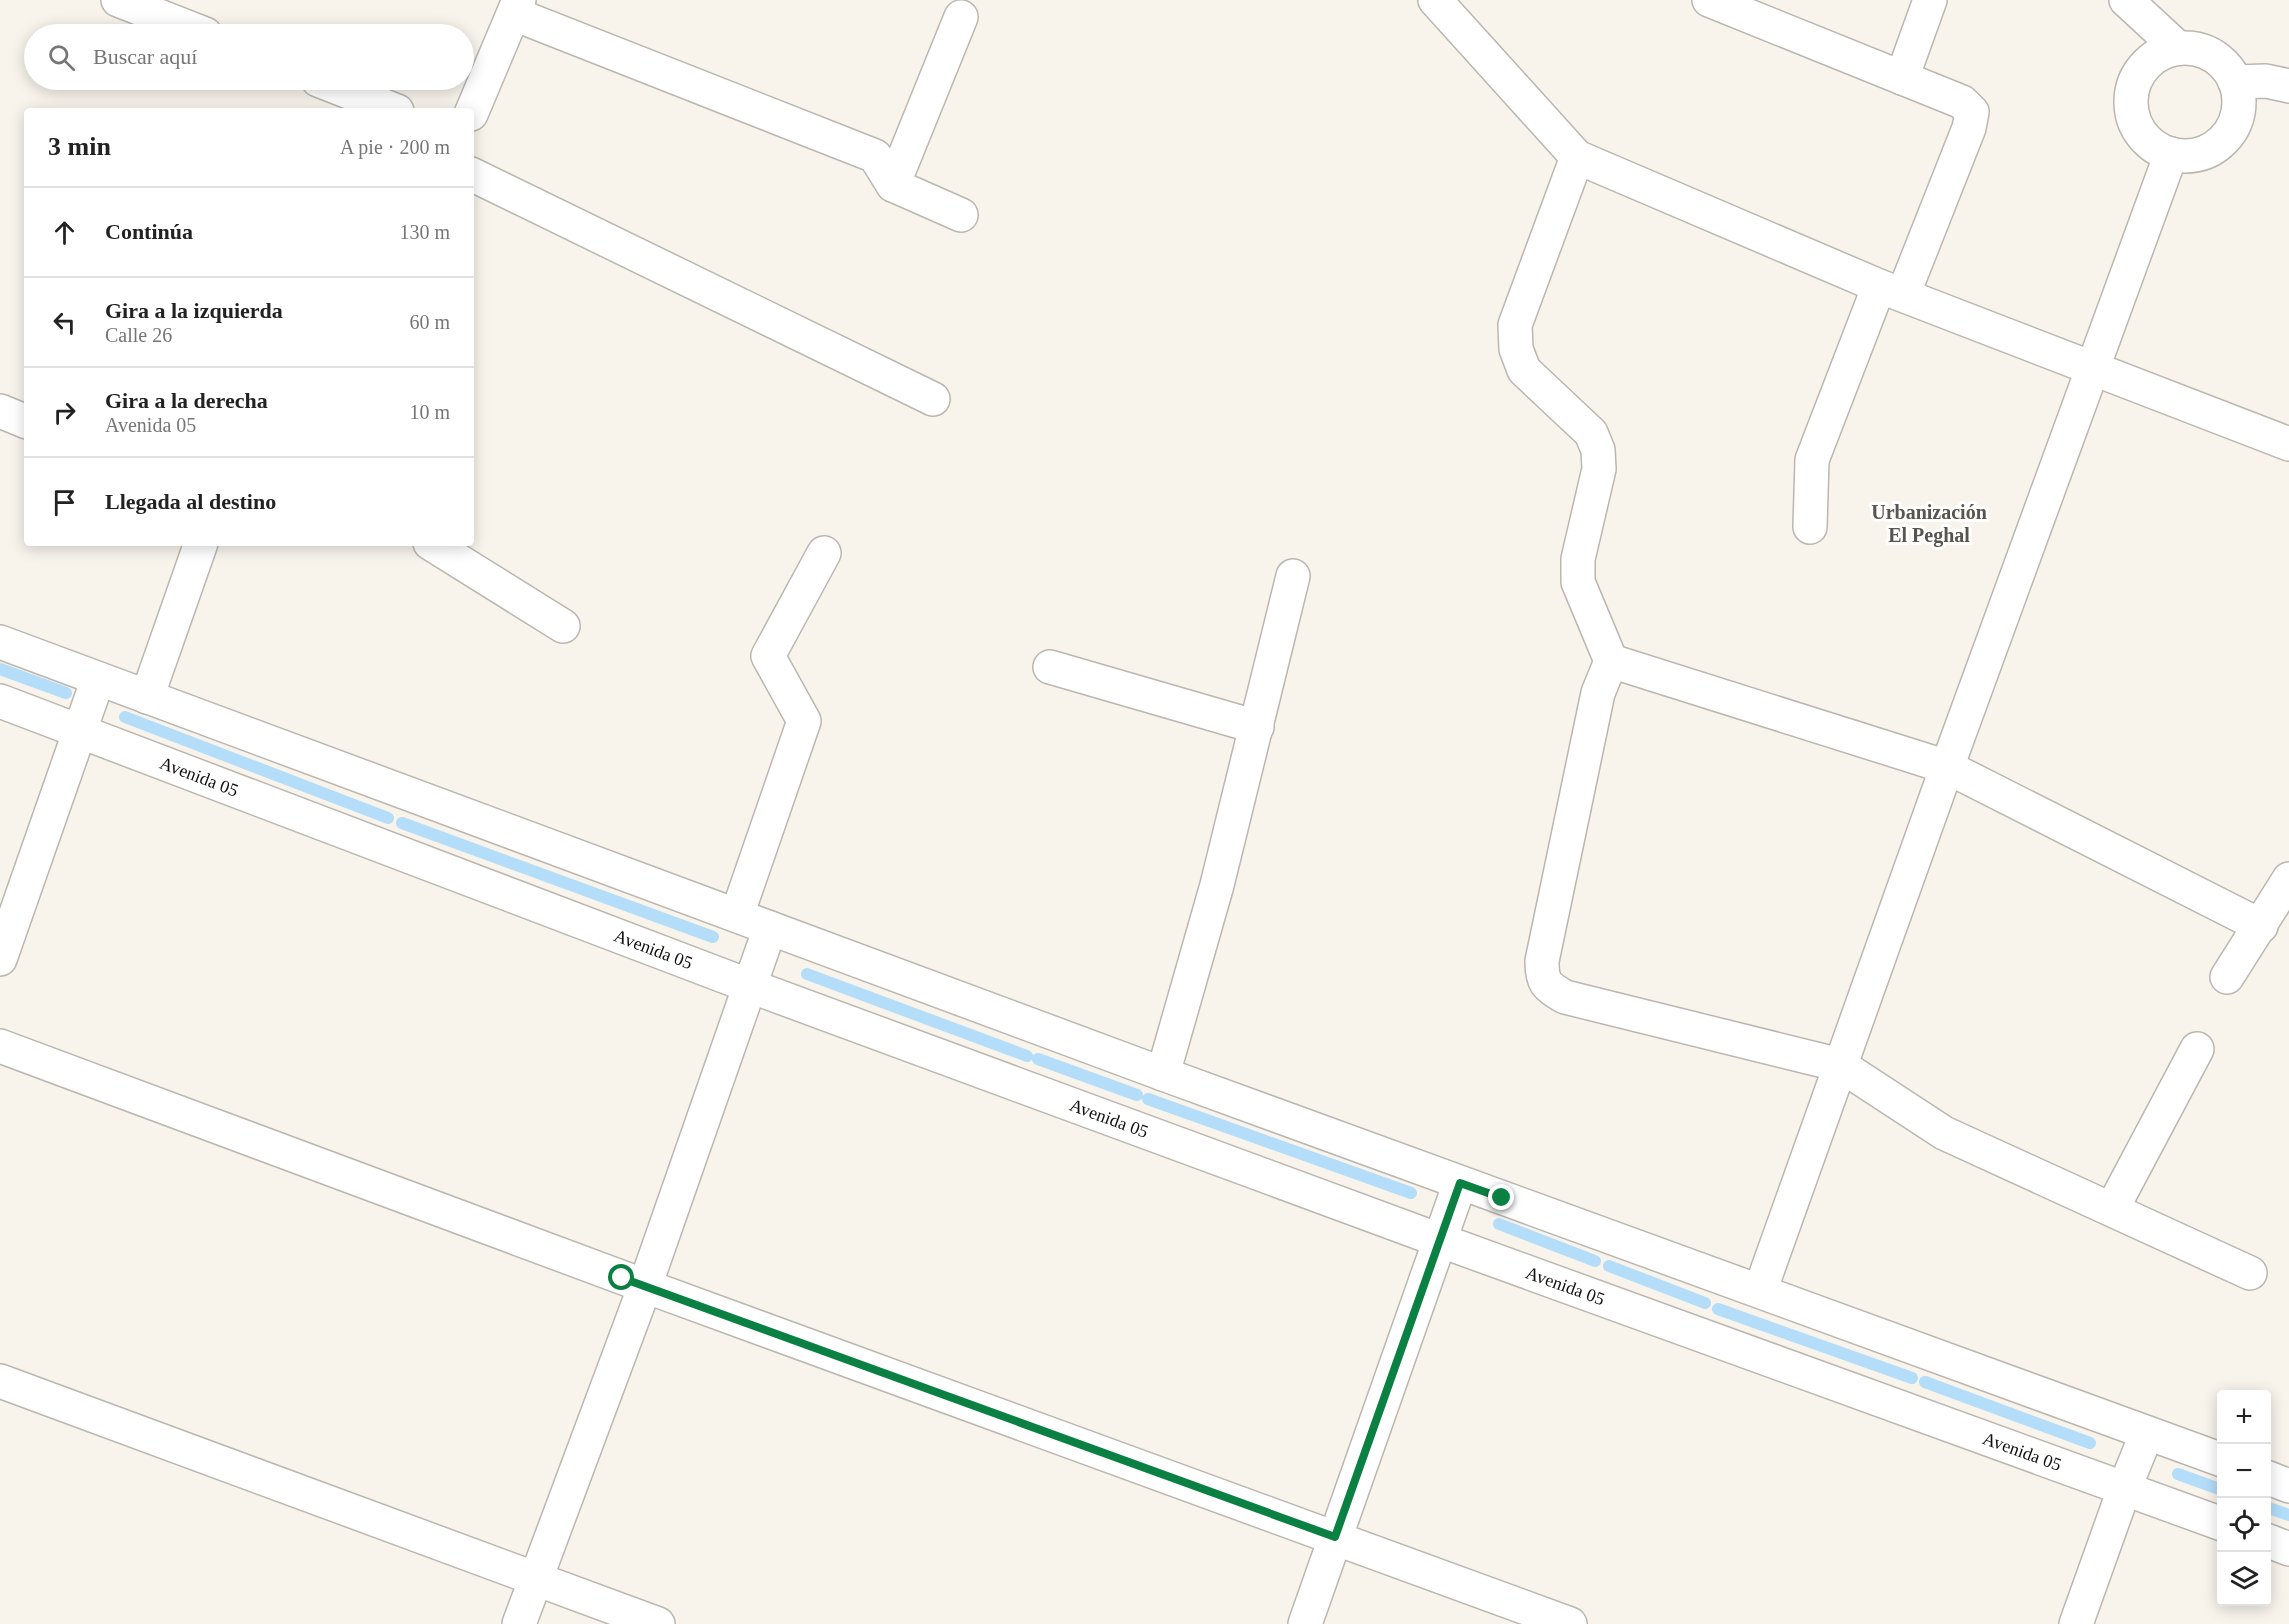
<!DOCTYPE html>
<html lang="es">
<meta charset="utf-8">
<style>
:root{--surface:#fff;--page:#f6f6f6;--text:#222;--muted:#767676;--line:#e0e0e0}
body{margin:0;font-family:Georgia,serif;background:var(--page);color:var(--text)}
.controls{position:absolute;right:18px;bottom:18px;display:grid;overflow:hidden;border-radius:6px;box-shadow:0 3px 15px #0003}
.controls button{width:54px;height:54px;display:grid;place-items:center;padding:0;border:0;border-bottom:2px solid var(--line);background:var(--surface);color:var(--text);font:30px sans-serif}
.stop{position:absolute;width:18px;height:18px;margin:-14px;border:4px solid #0b8043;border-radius:50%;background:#fff}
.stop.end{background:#0b8043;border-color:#fff;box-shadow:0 2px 6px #0008}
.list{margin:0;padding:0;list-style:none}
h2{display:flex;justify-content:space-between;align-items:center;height:78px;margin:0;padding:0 24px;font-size:26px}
h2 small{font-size:20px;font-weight:400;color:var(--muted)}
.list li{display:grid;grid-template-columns:39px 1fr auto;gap:18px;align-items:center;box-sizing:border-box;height:90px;padding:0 24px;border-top:2px solid var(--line)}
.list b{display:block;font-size:22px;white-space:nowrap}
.list p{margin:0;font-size:20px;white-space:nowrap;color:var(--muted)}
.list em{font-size:20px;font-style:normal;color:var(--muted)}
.icon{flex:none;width:33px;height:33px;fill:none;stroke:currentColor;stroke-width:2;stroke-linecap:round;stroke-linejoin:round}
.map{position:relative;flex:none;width:2289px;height:1624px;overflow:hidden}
.search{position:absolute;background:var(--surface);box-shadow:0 3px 15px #0003;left:24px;top:24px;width:450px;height:66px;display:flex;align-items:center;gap:15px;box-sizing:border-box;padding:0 21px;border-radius:33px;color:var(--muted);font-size:22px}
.panel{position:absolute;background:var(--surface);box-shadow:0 3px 15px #0003;left:24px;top:108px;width:450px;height:438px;border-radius:6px}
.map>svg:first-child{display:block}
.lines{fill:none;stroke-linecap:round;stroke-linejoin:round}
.stream{stroke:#b3ddf9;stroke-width:12}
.minor-casing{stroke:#bbb7b0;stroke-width:36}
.minor{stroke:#fff;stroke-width:33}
.route{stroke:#0b8043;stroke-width:8}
.labels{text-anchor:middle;stroke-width:6;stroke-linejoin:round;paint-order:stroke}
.street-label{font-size:18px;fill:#110f0d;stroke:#fff}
.neighbourhood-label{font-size:20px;font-weight:bold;fill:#58544e;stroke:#fff}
</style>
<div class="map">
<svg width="2289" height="1624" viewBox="0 0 2289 1624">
<rect width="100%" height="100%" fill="#f8f4ec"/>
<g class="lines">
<path class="stream" d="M0 669 66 693
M125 717 388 818
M402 823 713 937
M807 974 1027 1056
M1038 1059 1137 1095
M1148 1099 1411 1193
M1499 1224 1595 1261
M1609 1266 1705 1303
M1718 1309 1912 1378
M1925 1382 2090 1443
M2178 1474 2222 1490
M2266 1507 2289 1515"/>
<defs>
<g id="minor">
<path d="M118 0 205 34"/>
<path d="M1435 0 1577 157 1879 286 2289 444"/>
<path d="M1709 0 1962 102 1972 112 1969 128 1903 295"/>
<path d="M2126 0 2178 48"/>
<path d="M514 14 875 156 893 185 961 215"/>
<circle cx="2185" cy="102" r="54"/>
<path d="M1902 78 1930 0"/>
<path d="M318 80 397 111"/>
<path d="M2235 82 2266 81 2289 86"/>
<path d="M471 114 519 0"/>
<path d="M1577 157 1515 325 1516 349 1524 370 1591 433 1598 450 1599 469 1578 559V582L1611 661 1598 693 1542 961C1542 983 1546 986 1565 997L1840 1065 1944 1133 2250 1273"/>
<path d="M471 174 933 399"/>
<path d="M893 185 961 17"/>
<path d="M0 411 27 422"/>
<path d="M1810 527 1812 460 1879 286"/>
<path d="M430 543 563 626"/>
<path d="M0 642 1163 1074 2222 1460"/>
<path d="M1611 661 1947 767 2261 926"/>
<path d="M1050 667 1257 727"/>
<path d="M147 697 201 543"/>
<path id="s1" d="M0 701 750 986 1439 1240 2222 1524"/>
<path d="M737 915 804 721 768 656 824 553"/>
<path d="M0 959 98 679"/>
<path d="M2227 977 2289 879"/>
<path d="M0 1046 645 1286 1570 1624"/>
<path d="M1163 1074 1217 885 1293 576"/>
<path d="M2112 1209 2197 1049"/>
<path d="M1760 1291 1947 767 2171 154"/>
<path d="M0 1381 658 1624"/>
<path d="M2266 1477 2289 1486"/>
<path d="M2266 1540 2289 1549"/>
<path d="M519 1624 645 1286 770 928"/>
<path d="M1305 1624 1460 1183"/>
<path d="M2076 1624 2125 1487 2147 1433"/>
</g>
</defs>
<use href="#minor" class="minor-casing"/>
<use href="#minor" class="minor"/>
</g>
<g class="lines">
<path class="route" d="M622 1278 1335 1537 1460 1183 1502 1198"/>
</g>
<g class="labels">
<g class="street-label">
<text dy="6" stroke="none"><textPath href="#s1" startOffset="213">Avenida 05</textPath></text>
<text dy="6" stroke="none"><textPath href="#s1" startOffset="699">Avenida 05</textPath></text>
<text dy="6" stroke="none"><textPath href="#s1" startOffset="1185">Avenida 05</textPath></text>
<text dy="6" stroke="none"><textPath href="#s1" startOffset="1671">Avenida 05</textPath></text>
<text dy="6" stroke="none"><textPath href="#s1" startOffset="2157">Avenida 05</textPath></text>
</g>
<g class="neighbourhood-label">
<text x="1929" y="519">Urbanización<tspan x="1929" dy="23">El Peghal</tspan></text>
</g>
</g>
</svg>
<div class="controls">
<button>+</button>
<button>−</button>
<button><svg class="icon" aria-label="locate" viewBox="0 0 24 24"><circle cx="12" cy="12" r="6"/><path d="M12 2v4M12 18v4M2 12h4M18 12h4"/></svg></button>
<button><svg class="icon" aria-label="layers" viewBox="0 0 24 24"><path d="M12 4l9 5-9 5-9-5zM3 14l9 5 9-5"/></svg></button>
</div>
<div class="stop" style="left:622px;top:1278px"></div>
<div class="stop end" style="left:1502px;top:1198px"></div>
<div class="search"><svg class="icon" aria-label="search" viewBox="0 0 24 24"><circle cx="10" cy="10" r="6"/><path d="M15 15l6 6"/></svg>Buscar aquí</div>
<section class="panel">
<h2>3 min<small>A pie · 200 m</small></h2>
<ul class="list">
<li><svg class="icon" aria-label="ahead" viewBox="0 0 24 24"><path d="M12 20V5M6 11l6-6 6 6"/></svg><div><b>Continúa</b></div><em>130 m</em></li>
<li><svg class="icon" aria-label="left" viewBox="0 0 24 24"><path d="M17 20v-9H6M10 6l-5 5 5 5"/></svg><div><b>Gira a la izquierda</b><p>Calle 26</p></div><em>60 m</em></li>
<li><svg class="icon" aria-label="right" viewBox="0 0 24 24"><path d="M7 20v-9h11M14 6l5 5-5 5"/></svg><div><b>Gira a la derecha</b><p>Avenida 05</p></div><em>10 m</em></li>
<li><svg class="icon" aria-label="arrive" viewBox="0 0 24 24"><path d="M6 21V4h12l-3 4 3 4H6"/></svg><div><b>Llegada al destino</b></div></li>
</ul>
</section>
</div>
